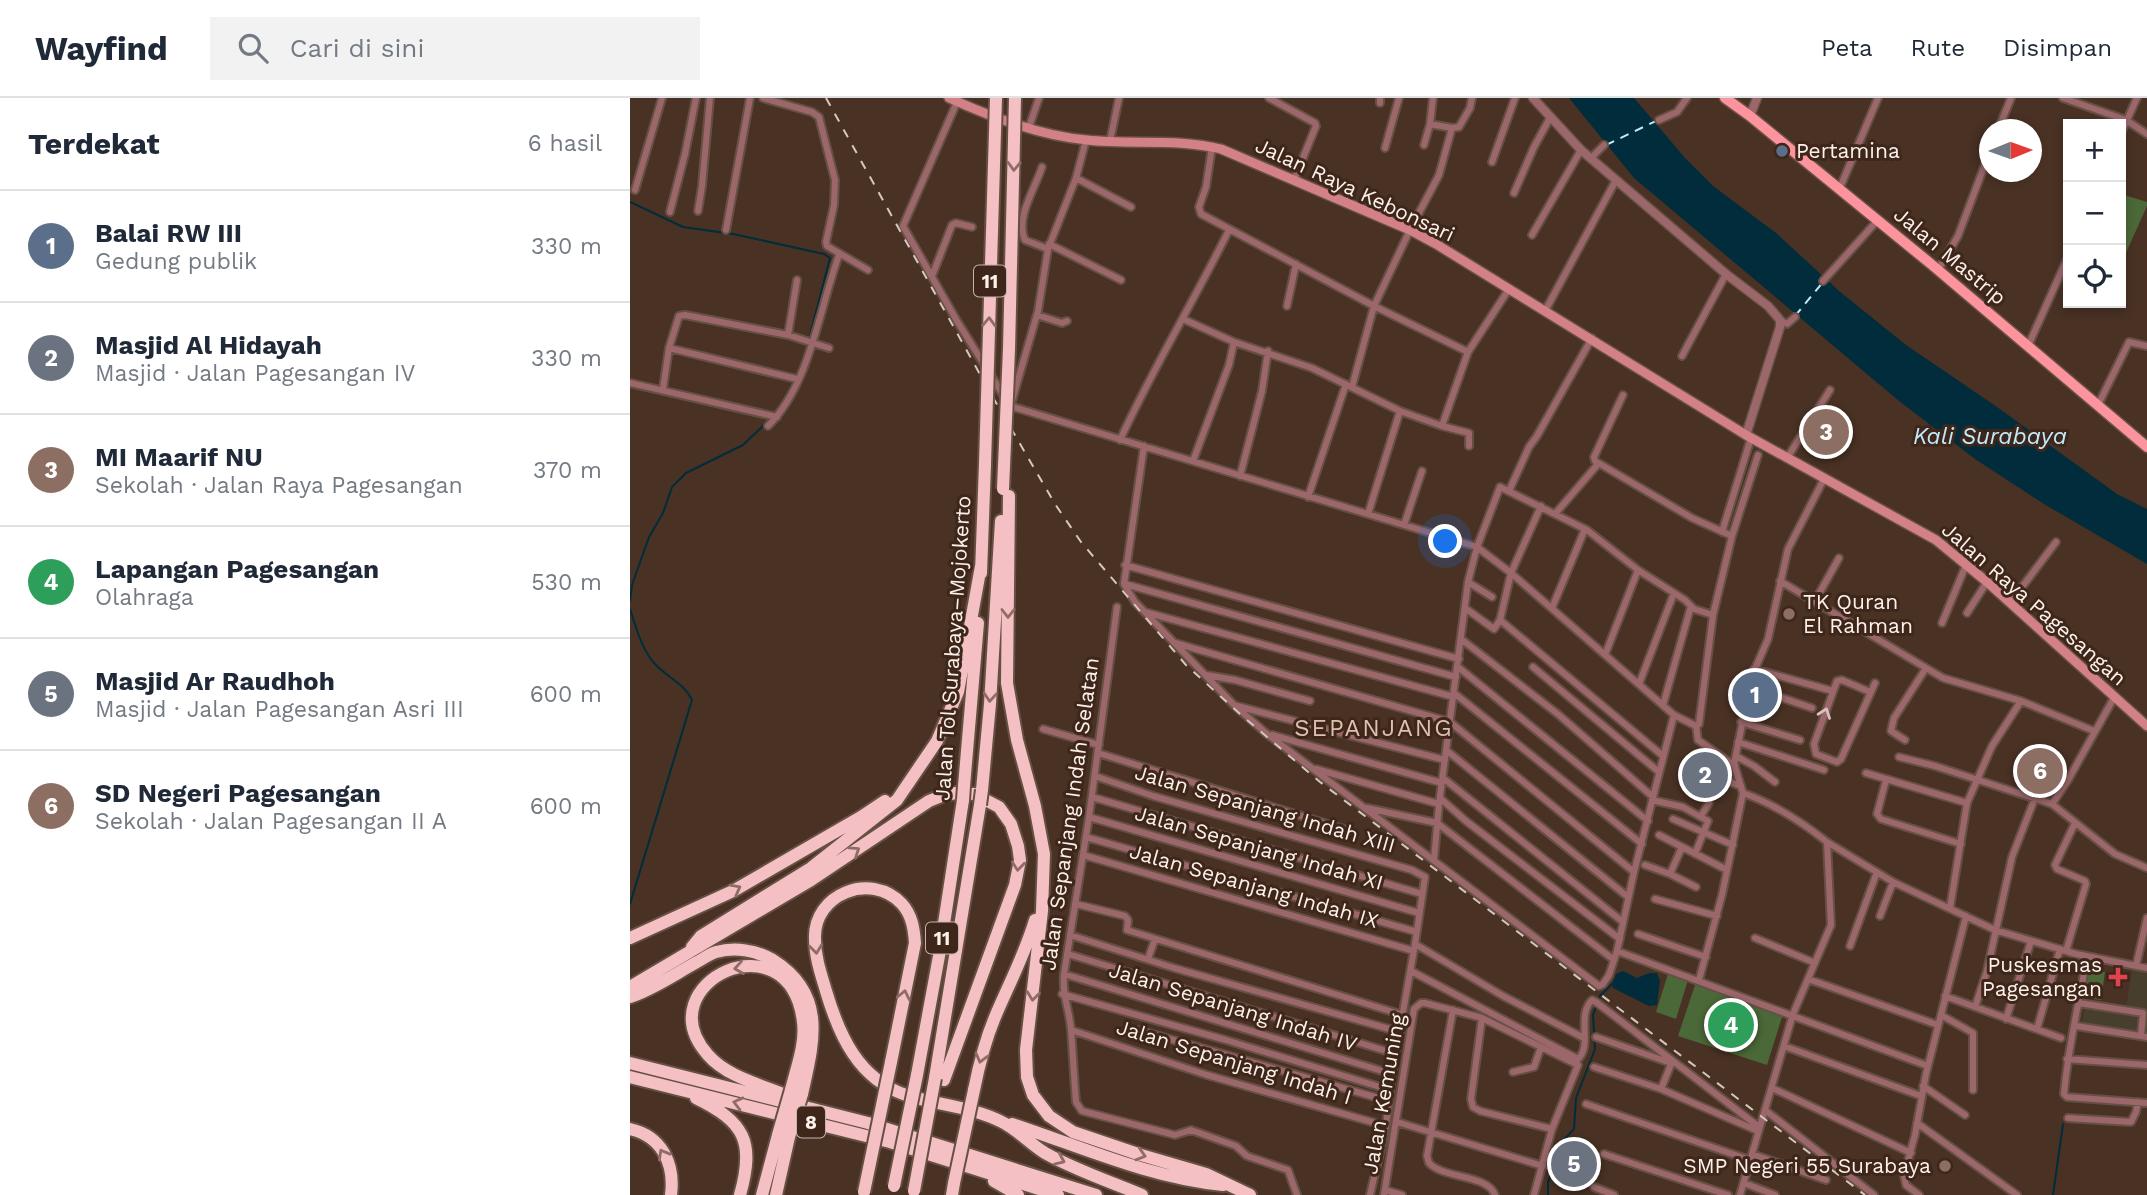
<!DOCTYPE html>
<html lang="id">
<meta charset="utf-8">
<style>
:root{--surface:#fff;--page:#f2f2f3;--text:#1f2937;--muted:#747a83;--line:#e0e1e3;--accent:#b45309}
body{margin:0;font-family:"Work Sans",sans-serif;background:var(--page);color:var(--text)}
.controls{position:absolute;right:21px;top:21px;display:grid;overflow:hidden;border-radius:0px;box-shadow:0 4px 10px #0003}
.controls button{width:63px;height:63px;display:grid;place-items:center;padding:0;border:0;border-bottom:2px solid var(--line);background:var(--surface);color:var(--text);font:35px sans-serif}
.compass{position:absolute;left:1349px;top:21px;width:63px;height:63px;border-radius:50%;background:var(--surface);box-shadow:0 4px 10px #0003;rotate:89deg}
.you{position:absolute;left:816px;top:444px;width:24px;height:24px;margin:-18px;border:5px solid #fff;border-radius:50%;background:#1a73e8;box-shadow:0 0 0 10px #1a73e833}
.badge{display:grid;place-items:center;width:46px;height:46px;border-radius:50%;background:var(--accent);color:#fff;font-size:23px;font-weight:700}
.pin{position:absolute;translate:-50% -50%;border:4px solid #fff;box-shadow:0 2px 7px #0006}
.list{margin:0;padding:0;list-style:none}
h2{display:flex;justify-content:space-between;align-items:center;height:91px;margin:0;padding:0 28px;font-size:30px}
h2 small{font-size:23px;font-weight:400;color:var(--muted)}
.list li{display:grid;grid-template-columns:46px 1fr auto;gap:21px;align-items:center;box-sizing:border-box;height:112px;padding:0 28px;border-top:2px solid var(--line)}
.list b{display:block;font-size:26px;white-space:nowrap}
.list p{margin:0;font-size:23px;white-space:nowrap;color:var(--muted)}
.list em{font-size:23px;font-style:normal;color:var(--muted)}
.icon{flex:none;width:38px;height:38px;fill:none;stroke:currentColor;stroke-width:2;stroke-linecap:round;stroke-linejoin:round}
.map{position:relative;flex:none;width:1517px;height:1097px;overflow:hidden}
header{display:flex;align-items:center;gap:42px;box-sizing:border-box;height:98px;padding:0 35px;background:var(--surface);border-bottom:2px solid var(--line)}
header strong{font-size:33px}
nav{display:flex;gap:38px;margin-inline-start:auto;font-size:24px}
.search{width:490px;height:63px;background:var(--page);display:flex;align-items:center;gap:18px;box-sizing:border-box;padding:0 24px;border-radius:0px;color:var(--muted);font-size:26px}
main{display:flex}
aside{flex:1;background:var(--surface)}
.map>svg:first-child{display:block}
.commercial{fill:#483e2d}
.green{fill:#4b6838}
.water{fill:#002c3b}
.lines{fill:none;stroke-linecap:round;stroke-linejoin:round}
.stream{stroke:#002c3b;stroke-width:2}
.ferry{stroke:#c1eafb;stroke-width:2;stroke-dasharray:9 7;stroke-linecap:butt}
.minor-casing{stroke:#665044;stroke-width:10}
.tertiary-casing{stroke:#665044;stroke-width:11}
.secondary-casing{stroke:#665044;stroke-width:12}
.primary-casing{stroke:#665044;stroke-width:13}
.motorway-casing{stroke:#665044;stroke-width:16}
.minor{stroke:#9b676b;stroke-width:6}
.tertiary{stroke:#9b676b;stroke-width:8}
.secondary{stroke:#d38087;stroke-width:9}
.primary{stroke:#fd939d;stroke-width:10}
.motorway{stroke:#f4c0c3;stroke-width:12}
.rail{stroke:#d6c8bf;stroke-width:2;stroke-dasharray:9 9;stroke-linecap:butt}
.motorway-bridge-casing{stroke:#665044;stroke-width:16;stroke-linecap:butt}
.motorway-bridge{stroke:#f4c0c3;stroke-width:12}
.oneway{stroke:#906c66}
.oneway2{stroke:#dbc1be}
.service-dot{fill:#5c6f8a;stroke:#3e271a;stroke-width:2.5}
.education-dot{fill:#8d6e63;stroke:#3e271a;stroke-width:2.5}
.health-dot{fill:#e0444e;stroke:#3e271a;stroke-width:2.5}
.labels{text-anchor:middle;stroke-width:6;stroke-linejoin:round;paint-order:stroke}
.shield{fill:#3e271a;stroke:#c4b4ac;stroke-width:2}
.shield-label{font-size:19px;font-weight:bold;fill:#fdf1ea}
.poi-label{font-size:21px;fill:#fdf1ea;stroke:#3e271a;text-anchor:start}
.street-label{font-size:21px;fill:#fdf1ea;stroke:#3e271a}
.water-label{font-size:23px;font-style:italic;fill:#c1eafb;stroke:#3e271a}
.quarter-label{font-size:24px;letter-spacing:2px;fill:#ddc0af;stroke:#3e271a}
</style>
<header>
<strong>Wayfind</strong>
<div class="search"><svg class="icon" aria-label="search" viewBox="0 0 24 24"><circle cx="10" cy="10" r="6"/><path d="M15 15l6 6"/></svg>Cari di sini</div>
<nav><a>Peta</a><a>Rute</a><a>Disimpan</a></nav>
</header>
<main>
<aside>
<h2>Terdekat<small>6 hasil</small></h2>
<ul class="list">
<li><span class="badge" style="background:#5c6f8a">1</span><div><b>Balai RW III</b><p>Gedung publik</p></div><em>330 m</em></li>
<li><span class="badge" style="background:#6b7280">2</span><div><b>Masjid Al Hidayah</b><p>Masjid · Jalan Pagesangan IV</p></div><em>330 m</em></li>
<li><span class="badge" style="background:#8d6e63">3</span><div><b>MI Maarif NU</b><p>Sekolah · Jalan Raya Pagesangan</p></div><em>370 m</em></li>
<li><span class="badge" style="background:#2e9e5b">4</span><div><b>Lapangan Pagesangan</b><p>Olahraga</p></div><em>530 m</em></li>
<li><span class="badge" style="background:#6b7280">5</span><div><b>Masjid Ar Raudhoh</b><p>Masjid · Jalan Pagesangan Asri III</p></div><em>600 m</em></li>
<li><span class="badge" style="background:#8d6e63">6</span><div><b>SD Negeri Pagesangan</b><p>Sekolah · Jalan Pagesangan II A</p></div><em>600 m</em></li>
</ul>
</aside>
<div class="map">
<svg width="1517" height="1097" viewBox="0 0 1517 1097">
<rect width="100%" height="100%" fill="#493124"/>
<path class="commercial" d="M1503 864 1517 866V940L1451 930 1456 903 1496 910Z"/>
<path class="green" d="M1491 96 1517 104V108L1491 166Z
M1457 871 1475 874 1471 902 1453 899Z
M1038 876 1058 882 1046 921 1026 914Z
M1065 887 1153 916 1137 967 1048 938Z"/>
<path class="water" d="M939 0H1004L1055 60 1083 88 1146 135 1209 193 1276 247 1367 309 1487 396 1517 411V466L1414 406 1345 361 1269 303 1004 80Z
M993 873 1007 880 1019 875H1027L1030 883 1027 907 1019 908 983 890 982 886 986 876Z"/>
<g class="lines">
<path class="stream" d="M0 104 53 129 103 136 194 156 200 160 179 241
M167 277 178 247
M154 302 164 282
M0 503 2 487 19 439 33 415 42 389 56 375 113 347 140 321
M0 511C6 529 12 553 26 567 38 580 54 585 62 602L0 806
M928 1060 932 1044 944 1031 946 1000 965 951 963 917 970 898 982 886
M918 1097V1084L926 1065
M1423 1097 1433 1026"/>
<path class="ferry" d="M976 47 1028 22
M1165 218 1193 184"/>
<defs>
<path id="minor" d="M133 0 182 14 189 19 205 82 204 107 196 144 197 148 238 172
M639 0 685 25 686 28 664 82
M750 0V5
M1433 0 1496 22 1517 36
M327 4 273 128 327 223 380 308 847 449 881 475 1044 617 1066 628
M1029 22 1047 14 1057 0
M800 26 822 30 829 29 840 10 842 0
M399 29 409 0
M1368 32 1381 0
M1491 35 1507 0
M480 43 489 0
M794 47 800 26 803 0
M582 49 576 89 569 109 571 116 744 208 838 254
M755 50 769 0
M961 60 974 47
M862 64 885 0
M412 69C405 91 385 120 395 142L418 151
M446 80 501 109
M5 92 32 0
M1209 92 1248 0
M884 95 904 49 920 20
M68 113 72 88 80 0
M40 114 55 56 66 0
M96 132 120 0
M902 137 951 52
M419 146 491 182
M1308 172 1328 138 1360 53
M302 178 322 127 326 125 342 129
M1193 183 1247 123
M657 208 666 166
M915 213 986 82
M407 217 432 225 437 223
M553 221 604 244 682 270 770 313 812 328 839 335V348
M1150 222 1157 226 1165 219
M158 237 167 182
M1398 248 1438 159
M39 250 167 281
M1052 258 1096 176
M0 285 147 319
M722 289 744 208 780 132 809 77 822 30
M33 291 39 250 49 218 55 217 158 237 199 250
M993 297 964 359 965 363 1062 420 1102 438
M381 306 408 213 418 151 446 80 456 42
M1468 307 1499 244 1517 248
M138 328C180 286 189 212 209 157
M812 328 838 254 879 191
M490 342C523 270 564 203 599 132
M514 348 494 486 505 504 604 607 637 636 969 888 973 886 979 877 987 853 1004 774 1044 617
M1157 360 1200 292
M563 363 599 267 604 244
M610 378 632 293 638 253
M879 393 899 349 907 338 962 240
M678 399 716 286
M738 416 770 313
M925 416 968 366
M774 427 792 373
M1092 434 1121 340
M495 467 829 561
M1150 483 1313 580 1391 603 1464 633
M838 484 862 499
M495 486 826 579
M1185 503 1209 460
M1380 505 1426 444
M487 509 459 719 434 876C432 898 439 910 441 931 443 956 444 980 446 1004L452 1013 545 1037 561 1032 606 1048 617 1058 658 1072 667 1097
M835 510 864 531 870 522 881 475 911 408
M922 510 955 431
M515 514 824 599
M1337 515 1357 484
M870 522 1033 658
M1312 525 1336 467
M831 541 929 617 1023 699
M545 545 820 624 1004 774
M975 557 1008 472
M828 569 1018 723
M903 569 1029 674
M1124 571 1203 593
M576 577 605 582 680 603
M1009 586 1044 495
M1120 589 1182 610
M1240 594 1212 582 1207 583 1184 646 1186 656 1207 664 1211 661 1245 585
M824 595 1012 746
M1033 607 1061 508
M607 608 815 662
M1111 624 1170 642
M413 631 469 647
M642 637 812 685
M1275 642 1261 633 1264 620 1296 570
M1108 644 1194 672
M816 652 998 799
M468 655 720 733
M1106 658 1124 668 1145 684
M1269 659 1305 668 1422 706 1485 756 1517 770
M1105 668 1068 642 1066 628 1069 626 1083 517 1102 438 1128 357
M686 671 809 706
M1236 675 1337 705
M465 678 523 698 782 772 795 779 785 846 762 976 756 1028 740 1097
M813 680 993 824
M1091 681 1111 688
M1256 682 1247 716 1251 721 1331 746
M462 699 792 796
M810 700 836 723 990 841
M1022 702 1053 709 1078 723 1065 756
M1422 706 1438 682 1485 598
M737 710 807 725 984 862
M1071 718 1079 705
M459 719 789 815
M1043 721 1103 747
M1029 737 1097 772
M456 739 787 834
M1197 744 1263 784 1365 832 1446 856 1517 870
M453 757 784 853
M804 762 809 706 838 484 847 449 870 389 957 432 1008 472 1055 502 1064 511 1083 517
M1015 767 1040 776 1052 749
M1040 776 1066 789
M1025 801 1087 818
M446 806 495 818 498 822 497 832 773 917
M1320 810 1337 705 1362 648 1391 603
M1250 818 1263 784
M1008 836 1076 859
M440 837 544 870 770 934
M1125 840 1185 865
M785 846 873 898 954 940
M1220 848 1247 774
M987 853 1298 968
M1436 853 1456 786 1455 783 1427 771 1425 767 1445 725
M438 856 766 956
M1457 859C1449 905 1438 949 1434 996L1437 999 1517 1005
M518 861 525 841
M1506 868 1517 820
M781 873 948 961C963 947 946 918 962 902L966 904 1129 1029
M434 876 762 976
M1178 881 1308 927
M1069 882 1092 797 1113 695
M432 896 596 942 760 992
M1315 898 1431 940
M1449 905 1513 915 1511 938
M1345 909 1357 873 1382 759 1405 700
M823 912 797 1058 799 1065C814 1081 857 1076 865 1097
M1311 917 1343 935V992
M852 920 841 1001 843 1009 850 1013 922 1031
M1376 921 1401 843
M1446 928 1517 939
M1407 931 1430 851
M441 932 577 977 756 1028
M508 932 759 1003
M966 939 1041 965
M1154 948 1291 998
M1437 961 1517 967
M964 969 1031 991 1128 1033
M883 974 904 969 911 949
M1293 988 1335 1017
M1142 990 1281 1055
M1031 991 1042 964
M956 1006 1120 1062
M1135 1012 1244 1097
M1438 1020 1501 1024 1506 1014 1508 1004
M767 1024 913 1068
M1287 1025 1387 1097
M974 1056 1098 1097
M1122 1056 1196 1082
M915 1060 930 1064 933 1073 949 1078 955 1067
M1114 1085 1145 1097
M964 1089 984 1097
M755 1092 772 1097
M754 1097 784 911 791 905H795L852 920 948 967 922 1031 904 1097
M1110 1097 1163 916 1201 827 1197 744C1172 724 1144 706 1113 695L1104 666 1122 578 1138 541 1158 451 1194 381
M1289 1097 1276 1087 1274 1077 1285 1037 1296 976 1336 818"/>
<path id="tertiary" d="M903 0 951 52 1096 176 1138 208 1150 222V229L1116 337
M1120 18 1127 0"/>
<path id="secondary" d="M319 0C361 19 410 38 457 42 501 47 548 40 591 51L780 132 806 146 1116 337 1306 442 1357 484 1517 628"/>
<path id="primary" d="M1095 0 1120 18 1301 166 1517 349"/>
<path id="motorway" d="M379 398 377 585 387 642 405 708 414 756 412 813 396 952 397 979 403 997 419 1018 443 1034 511 1057 576 1076 620 1097
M351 475 355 366
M334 688 348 525
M352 692 360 606 371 423
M0 840 103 793 231 719 255 703
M62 849 71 838 181 770 267 702 307 643 328 594 351 468
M0 889 181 782 299 703 314 697 326 695 344 696 369 709 381 726 388 748 390 762 385 787 314 982
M0 899C24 891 45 876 67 864 73 861 79 856 86 854 105 849 126 852 143 862 197 896 184 943 172 996
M261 964 285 845C284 831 282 817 272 806 241 773 183 796 185 841 185 859 191 876 196 893 209 937 228 981 276 997 307 1007 343 1009 372 1024 388 1032 400 1046 415 1055 445 1072 481 1084 512 1097
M0 965 238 1025 466 1097
M287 977 309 858 333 702
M0 979 260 1044 428 1097
M305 980 350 707
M344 992C349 967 355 943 365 919 379 886 395 856 405 822
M158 998C132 987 97 979 78 957 14 885 160 816 173 924 176 946 166 971 161 992
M66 1000C115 1024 125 1044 110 1097
M382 1026C452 1049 520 1080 593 1087
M0 1031C32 1038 45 1066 41 1097
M364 1083 388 1097
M132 1097 148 1037
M146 1097 159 1039
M322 1097 324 1085"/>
</defs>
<use href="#minor" class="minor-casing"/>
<use href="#tertiary" class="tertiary-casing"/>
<use href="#secondary" class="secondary-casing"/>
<use href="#primary" class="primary-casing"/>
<use href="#motorway" class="motorway-casing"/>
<use href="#minor" class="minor"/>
<use href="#tertiary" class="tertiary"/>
<use href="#secondary" class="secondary"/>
<use href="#primary" class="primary"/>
<use href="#motorway" class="motorway"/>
<path class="rail" d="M196 0 361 296 425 406 451 444 556 567 610 616 690 684 1235 1097"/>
<defs>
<path id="motorway-bridge" d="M355 366 366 0
M373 391 379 251 385 0
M333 702 334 688
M350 707 352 692
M148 1037 161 992
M159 1039 172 996
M324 1085 344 992
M264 1088 287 977
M284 1093 305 980
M234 1094 261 964"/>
</defs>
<use href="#motorway-bridge" class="motorway-bridge-casing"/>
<use href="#motorway-bridge" class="motorway-bridge"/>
</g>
<defs><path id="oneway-chevron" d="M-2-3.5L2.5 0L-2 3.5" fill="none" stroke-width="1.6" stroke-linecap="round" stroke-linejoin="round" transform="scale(1.75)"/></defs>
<g class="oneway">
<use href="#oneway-chevron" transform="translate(384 68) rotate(92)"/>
<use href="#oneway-chevron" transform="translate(359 224) rotate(-88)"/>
<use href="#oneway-chevron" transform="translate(378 515) rotate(90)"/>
<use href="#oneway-chevron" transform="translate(360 599) rotate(94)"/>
<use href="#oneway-chevron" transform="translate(225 753) rotate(-34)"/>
<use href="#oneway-chevron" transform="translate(388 768) rotate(96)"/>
<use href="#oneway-chevron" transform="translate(106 791) rotate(-28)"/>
<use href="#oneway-chevron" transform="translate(186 851) rotate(83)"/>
<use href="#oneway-chevron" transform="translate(109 870) rotate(171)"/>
<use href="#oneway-chevron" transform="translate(274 897) rotate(-78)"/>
<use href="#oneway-chevron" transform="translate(403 898) rotate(97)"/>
<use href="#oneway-chevron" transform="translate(351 960) rotate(105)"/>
<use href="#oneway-chevron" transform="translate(108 1005) rotate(-166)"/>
<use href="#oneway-chevron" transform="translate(33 1056) rotate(-119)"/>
<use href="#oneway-chevron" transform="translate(511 1057) rotate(17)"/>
<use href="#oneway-chevron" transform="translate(430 1062) rotate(24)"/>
</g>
<use class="oneway2" href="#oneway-chevron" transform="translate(1195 615) rotate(-70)"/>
<circle class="service-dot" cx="1152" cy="53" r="7"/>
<g class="education-dot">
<circle cx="1159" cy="516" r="7"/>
<circle cx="1315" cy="1068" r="7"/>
</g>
<path class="health-dot" d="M1484.5 868.5h7v7h7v7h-7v7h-7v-7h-7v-7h7z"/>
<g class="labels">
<g class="shield">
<rect x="344" y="167.5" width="32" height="31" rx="5"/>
<rect x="296" y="824.5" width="32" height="31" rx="5"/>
<rect x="167" y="1008.5" width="28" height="31" rx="5"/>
</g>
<g class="shield-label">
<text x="360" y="190">11</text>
<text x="312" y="847">11</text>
<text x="181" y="1031">8</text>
</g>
<g class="poi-label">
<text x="1166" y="60">Pertamina</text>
<text x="1173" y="511">TK Quran<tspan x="1173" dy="24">El Rahman</tspan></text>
<text x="1472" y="874" text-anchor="end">Puskesmas<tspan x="1472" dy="24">Pagesangan</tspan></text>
<text x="1301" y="1075" text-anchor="end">SMP Negeri 55 Surabaya</text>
</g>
<g class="street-label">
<text transform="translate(725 92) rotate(25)" y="7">Jalan Raya Kebonsari</text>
<text transform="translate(1320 158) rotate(40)" y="7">Jalan Mastrip</text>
<text transform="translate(1404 506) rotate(41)" y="7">Jalan Raya Pagesangan</text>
<text transform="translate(323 550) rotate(-86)" y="7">Jalan Tol Surabaya–Mojokerto</text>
<text transform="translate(635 711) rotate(16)" y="7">Jalan Sepanjang Indah XIII</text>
<text transform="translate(440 716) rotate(-82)" y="7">Jalan Sepanjang Indah Selatan</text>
<text transform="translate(629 750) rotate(16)" y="7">Jalan Sepanjang Indah XI</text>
<text transform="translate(624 788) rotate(16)" y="7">Jalan Sepanjang Indah IX</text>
<text transform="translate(603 909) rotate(17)" y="7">Jalan Sepanjang Indah IV</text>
<text transform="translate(604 964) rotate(17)" y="7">Jalan Sepanjang Indah I</text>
<text transform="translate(754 996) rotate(-80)" y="7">Jalan Kemuning</text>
</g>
<g class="water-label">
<text x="1360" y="346">Kali Surabaya</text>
</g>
<g class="quarter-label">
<text x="744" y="638">SEPANJANG</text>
</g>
</g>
</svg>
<div class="controls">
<button>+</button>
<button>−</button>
<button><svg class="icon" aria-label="locate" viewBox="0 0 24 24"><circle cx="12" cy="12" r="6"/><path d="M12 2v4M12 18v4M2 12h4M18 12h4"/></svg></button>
</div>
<svg class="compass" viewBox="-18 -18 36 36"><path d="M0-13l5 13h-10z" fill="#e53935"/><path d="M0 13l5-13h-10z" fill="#747a83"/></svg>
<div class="you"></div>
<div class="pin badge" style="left:1125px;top:597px;background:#5c6f8a">1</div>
<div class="pin badge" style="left:1075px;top:677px;background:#6b7280">2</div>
<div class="pin badge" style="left:1196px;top:334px;background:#8d6e63">3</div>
<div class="pin badge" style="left:1101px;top:927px;background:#2e9e5b">4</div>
<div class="pin badge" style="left:944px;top:1066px;background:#6b7280">5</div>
<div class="pin badge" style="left:1410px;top:673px;background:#8d6e63">6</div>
</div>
</main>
